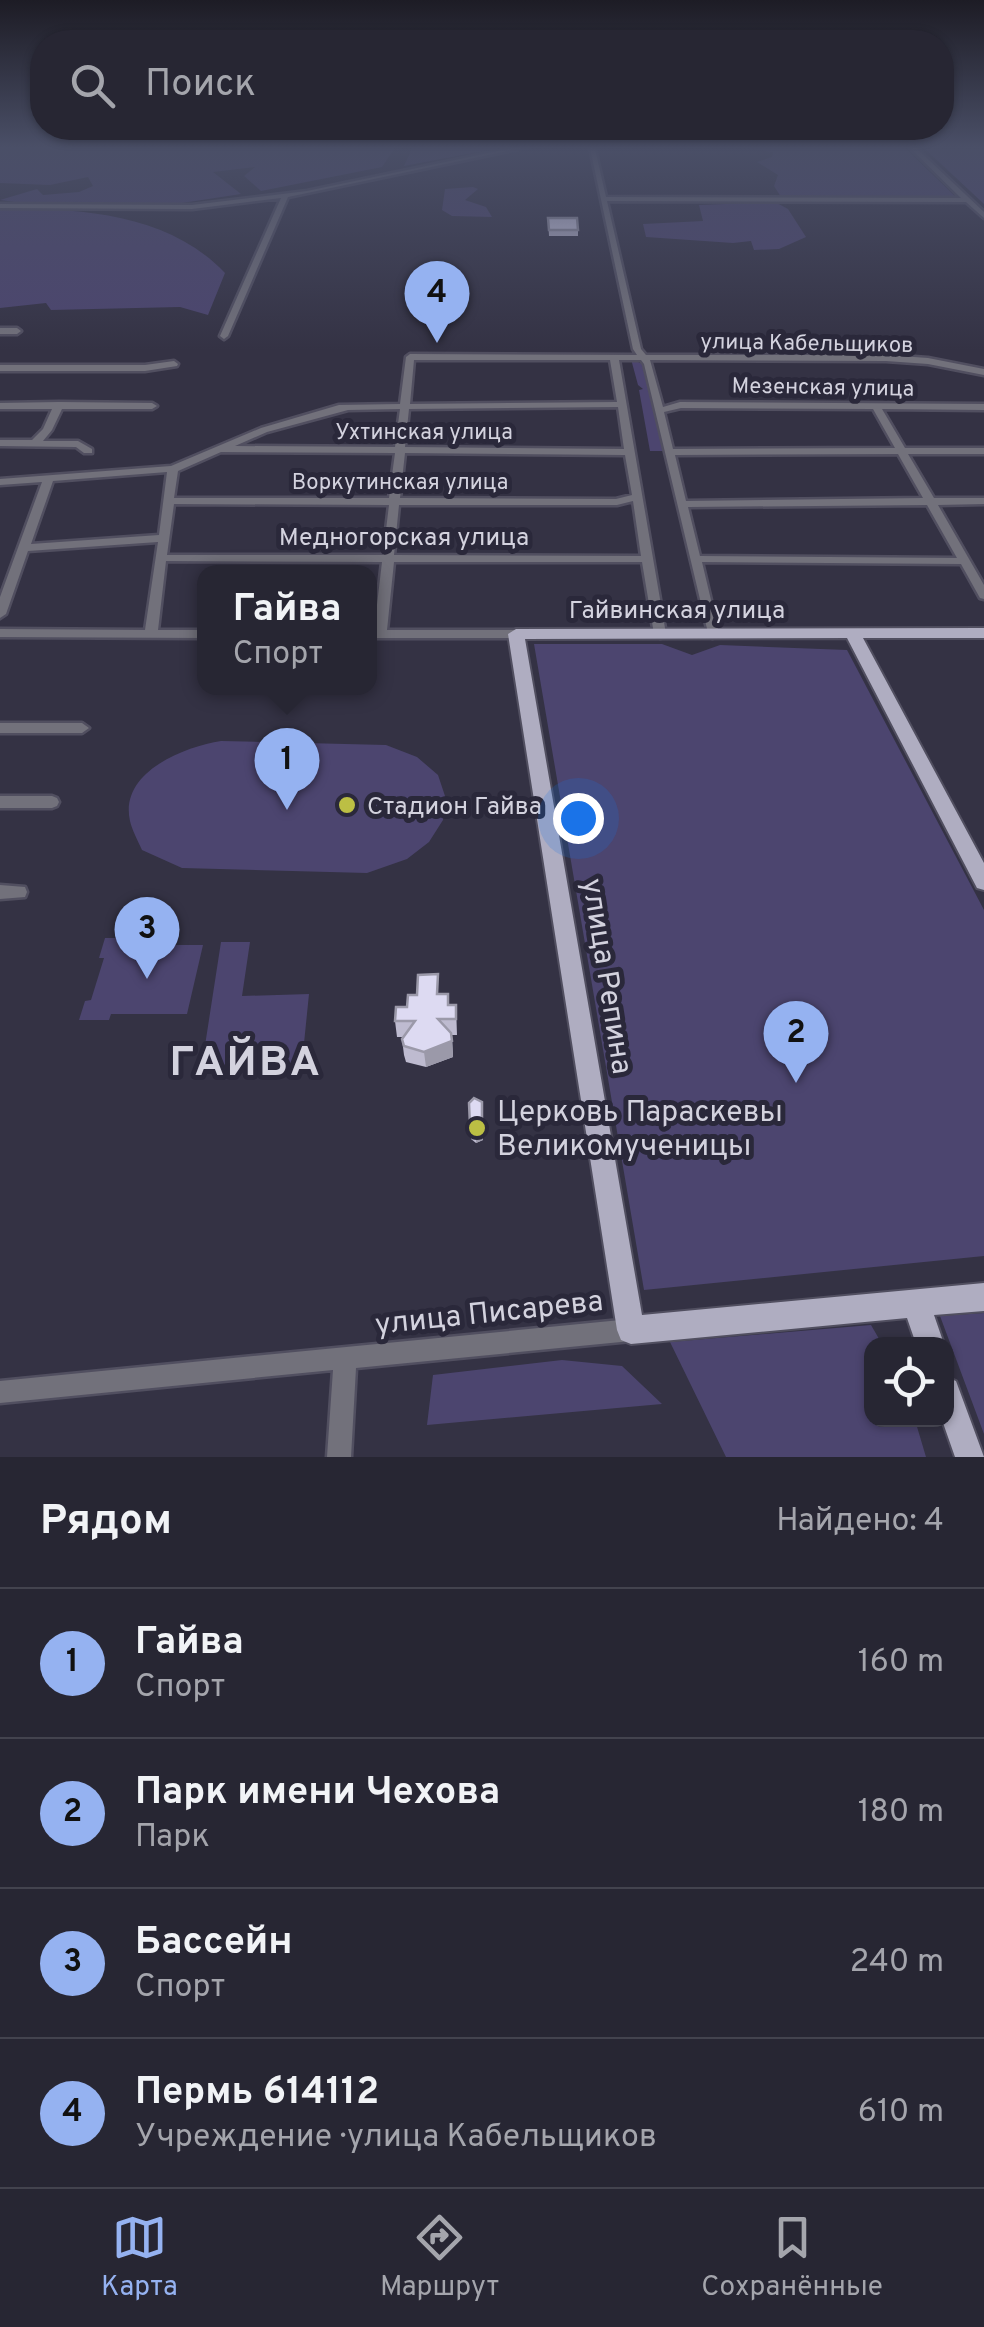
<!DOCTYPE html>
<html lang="ru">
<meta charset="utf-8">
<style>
:root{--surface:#272633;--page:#2f2e3b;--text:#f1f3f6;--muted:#a4a5ac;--line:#43434e;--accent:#95b2f1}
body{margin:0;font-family:Overpass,sans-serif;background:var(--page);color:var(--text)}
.controls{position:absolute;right:30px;bottom:30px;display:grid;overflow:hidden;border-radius:20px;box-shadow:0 2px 8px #0004}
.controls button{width:90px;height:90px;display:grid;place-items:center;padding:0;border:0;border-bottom:2px solid var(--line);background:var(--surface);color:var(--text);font:50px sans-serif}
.you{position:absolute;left:578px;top:818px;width:35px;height:35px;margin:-25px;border:8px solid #fff;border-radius:50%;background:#1a73e8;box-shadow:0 0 0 15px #1a73e833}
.badge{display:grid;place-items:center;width:65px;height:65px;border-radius:50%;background:var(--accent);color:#111;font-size:32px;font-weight:700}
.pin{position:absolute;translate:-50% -82px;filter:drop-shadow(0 2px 5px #0008)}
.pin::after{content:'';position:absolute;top:52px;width:35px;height:30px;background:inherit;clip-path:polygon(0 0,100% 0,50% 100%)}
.popup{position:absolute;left:197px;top:565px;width:180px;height:130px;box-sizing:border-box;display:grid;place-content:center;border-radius:20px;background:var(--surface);filter:drop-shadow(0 2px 8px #0005);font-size:32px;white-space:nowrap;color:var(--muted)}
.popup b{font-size:38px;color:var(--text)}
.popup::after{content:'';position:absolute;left:50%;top:100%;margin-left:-20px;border:20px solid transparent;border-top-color:var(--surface)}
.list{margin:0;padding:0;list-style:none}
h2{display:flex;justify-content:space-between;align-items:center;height:130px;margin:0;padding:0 40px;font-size:42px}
h2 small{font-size:32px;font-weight:400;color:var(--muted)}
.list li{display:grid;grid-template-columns:65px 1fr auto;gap:30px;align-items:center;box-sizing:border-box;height:150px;padding:0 40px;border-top:2px solid var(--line)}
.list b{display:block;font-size:38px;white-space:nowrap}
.list p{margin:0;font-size:32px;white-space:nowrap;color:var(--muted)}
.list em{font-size:32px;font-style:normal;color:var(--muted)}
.icon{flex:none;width:55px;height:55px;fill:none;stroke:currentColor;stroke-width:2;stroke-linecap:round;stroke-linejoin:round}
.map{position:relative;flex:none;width:984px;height:1457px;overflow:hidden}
.search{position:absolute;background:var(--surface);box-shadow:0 2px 8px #0004;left:30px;right:30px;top:30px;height:110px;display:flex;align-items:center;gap:25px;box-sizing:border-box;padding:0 35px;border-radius:40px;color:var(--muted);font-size:38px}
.sheet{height:730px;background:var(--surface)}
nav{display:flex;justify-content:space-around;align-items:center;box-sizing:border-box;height:140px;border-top:2px solid var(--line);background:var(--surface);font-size:28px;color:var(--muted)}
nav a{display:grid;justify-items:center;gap:5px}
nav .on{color:var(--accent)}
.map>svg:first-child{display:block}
.green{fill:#4c456f}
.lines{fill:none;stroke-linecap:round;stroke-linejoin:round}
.minor-casing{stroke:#514f60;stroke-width:5}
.major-casing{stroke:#514f60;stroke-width:4}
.minor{fill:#72717b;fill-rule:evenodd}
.major{fill:#afadc1;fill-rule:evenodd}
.wall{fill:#bebbd0}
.shaded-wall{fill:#9b99a9}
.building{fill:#dddaf2;stroke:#9b99a9;stroke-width:2.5}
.poi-dot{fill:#bcbf44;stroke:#2a283a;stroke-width:4}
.labels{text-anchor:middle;stroke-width:10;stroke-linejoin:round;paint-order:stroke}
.far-street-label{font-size:22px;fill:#d3d2de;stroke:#2a283a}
.street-label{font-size:25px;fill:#d3d2de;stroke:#2a283a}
.poi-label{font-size:25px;fill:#d3d2de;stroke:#2a283a;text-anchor:start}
.near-street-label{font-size:30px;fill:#d3d2de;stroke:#2a283a}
.near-poi-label{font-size:30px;fill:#d3d2de;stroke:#2a283a;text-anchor:start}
.near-district-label{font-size:42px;font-weight:bold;letter-spacing:2.5px;fill:#d3d2de;stroke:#2a283a}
</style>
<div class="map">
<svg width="984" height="1457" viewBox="0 0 984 1457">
<rect width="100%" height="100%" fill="#343244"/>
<path class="green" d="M0 146H396L382 167 261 191 244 176 255 167 213 172 241 194 182 203H22L0 200 37 189 43 195 79 192 93 186 88 177 50 185 0 183Z
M413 146H509L404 166Z
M731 146H903L955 196 781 197 774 186 778 175 757 162 772 157 773 152Z
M925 149H984V204Z
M473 187 478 189 465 200 486 207 492 217 452 216 442 210 445 189Z
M775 202 788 209 806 237 779 249 754 250 751 241 733 243 646 237 643 224 703 221 699 205Z
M0 208C79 209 167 212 225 273L208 315 180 307 51 310 46 303 0 308Z
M631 359 643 364 664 451H650L639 390 643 389 638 385Z
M534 644H662L692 655 720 645 847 650 984 910V1256L644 1290Z
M221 741 386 745 417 757 438 775 446 799 443 820 429 842 407 859 367 873 182 868 142 850C138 841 132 830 130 821 119 772 184 747 221 741Z
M105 938H131L130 945H203L187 1014H111L109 1020H79L85 1001 91 1000 104 958H99Z
M221 942H250L242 996 309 994 302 1063 202 1065Z
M984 1313V1434L940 1316Z
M871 1325 882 1344H872V1420H915L926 1457H726L670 1342Z
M562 1360 622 1366 662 1404 427 1425 433 1375Z"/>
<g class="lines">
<defs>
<path id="minor" d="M522 146H532L288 197 228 336 224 339 220 336 281 198 192 209 0 208V204L192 205 307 191Z
M908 146H914L984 212V218L966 202 607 201 641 349 646 355H886L928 358 984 369V375L928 364 886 361 650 360 663 407 680 402 984 404V410L882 409 905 448H984V454H908L934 498H984V504L938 505 984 585V599L980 598 961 564 702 562 719 634 713 638 709 637 644 364 641 360H619L666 634 664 637 660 638 654 634 642 562H394L387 630H516L522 634 516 638H370V630H374L382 562 166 561 158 630H204V638L0 637V629L145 630 158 542 28 551 6 614 0 618V597L42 482 0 485V479L171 466 261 428 339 405 400 404 406 357 410 354 637 355 633 349 590 148 595 149 606 197 961 198ZM414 360H610L617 402 410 404ZM618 407 624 449 405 447 409 409ZM681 408 873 409 895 448 673 449 664 412ZM400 409 395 447 235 446 267 432 348 410ZM221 452 395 453 389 498H174L178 471ZM405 453 625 455 632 495 616 499 400 498ZM898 454 923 498 686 501 675 455ZM167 472 159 535 31 544 53 481ZM633 501 641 556 394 555 399 505H617ZM174 504 389 505 383 555H167ZM927 505 957 558 700 556 688 507Z
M0 328H17L21 331 17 334H0Z
M174 361 178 364 177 366 145 371H0V365H145Z
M59 402 152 403 157 406 152 409H62L52 430 43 441H78L92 449V453H84L76 447 0 446V440H32L43 429 52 409H0V403Z
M0 723H82L89 728 82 733H0Z
M0 796H52L57 798 59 802 57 806 52 808H0Z
M0 885 25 887 27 892 25 897 0 899Z
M631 1319 639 1322 642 1330 639 1338 631 1341 356 1368 351 1457H327L333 1370 0 1403V1381Z"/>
<path id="major" d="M984 628V638H863L984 863V890L977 888 847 638 525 639 642 1315 984 1283V1311L934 1315 944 1344H916L907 1318 631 1344 621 1340 617 1330 508 634 516 629Z
M946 1377 956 1381 984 1457H955L942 1420H946Z"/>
</defs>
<use href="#minor" class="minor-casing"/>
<use href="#major" class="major-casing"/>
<use href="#minor" class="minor"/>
<use href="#major" class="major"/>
</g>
<path class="wall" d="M548 218 578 230V236H549Z
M439 994 449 1005H456L457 1035H452L453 1057 426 1067 406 1062 404 1055 402 1039 403 1037H397L395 1021 407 1007Z
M482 1102 483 1140 476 1143 471 1139 469 1103Z"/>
<path class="shaded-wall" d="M452 1041 453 1057 426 1067 424 1052Z
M482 1126 483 1140 476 1143V1128Z"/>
<path class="building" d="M548 218H577L578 230H549Z
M438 974 437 994H448V1005H456V1019H438L451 1033 452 1041 424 1052 404 1046 402 1039 415 1021H395L396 1007H407L408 995H417L418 975Z
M474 1098 482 1102V1126L476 1128 470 1125 469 1103Z"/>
<linearGradient id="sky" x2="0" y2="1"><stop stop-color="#1d1c25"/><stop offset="0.42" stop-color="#4a4f67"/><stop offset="1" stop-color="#4a4f67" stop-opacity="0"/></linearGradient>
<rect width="984" height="350" fill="url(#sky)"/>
<g class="poi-dot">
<circle cx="347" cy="805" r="10"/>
<circle cx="477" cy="1128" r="10"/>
</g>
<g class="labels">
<g class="far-street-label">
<text transform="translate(807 342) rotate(1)" y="8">улица Кабельщиков</text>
<text transform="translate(823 386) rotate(1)" y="8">Мезенская улица</text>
<text x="424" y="439">Ухтинская улица</text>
<text x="400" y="489">Воркутинская улица</text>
</g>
<g class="street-label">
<text x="404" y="545">Медногорская улица</text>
<text x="677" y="618">Гайвинская улица</text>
</g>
<g class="poi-label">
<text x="367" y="814">Стадион Гайва</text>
</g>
<g class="near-street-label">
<text transform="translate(608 976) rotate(81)" y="10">улица Репина</text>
<text transform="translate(489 1312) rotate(-6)" y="10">улица Писарева</text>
</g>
<g class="near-poi-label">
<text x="497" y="1121">Церковь Параскевы<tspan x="497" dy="34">Великомученицы</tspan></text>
</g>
<g class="near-district-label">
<text x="246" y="1075">ГАЙВА</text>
</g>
</g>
</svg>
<div class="controls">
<button><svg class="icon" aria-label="locate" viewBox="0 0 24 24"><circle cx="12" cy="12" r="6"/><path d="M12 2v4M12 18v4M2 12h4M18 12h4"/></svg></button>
</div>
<div class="you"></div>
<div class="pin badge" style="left:287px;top:810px">1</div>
<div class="popup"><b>Гайва</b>Спорт</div>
<div class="pin badge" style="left:796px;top:1083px">2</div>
<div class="pin badge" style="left:147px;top:979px">3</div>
<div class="pin badge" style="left:437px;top:343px">4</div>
<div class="search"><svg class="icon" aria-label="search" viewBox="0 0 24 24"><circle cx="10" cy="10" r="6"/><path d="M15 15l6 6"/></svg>Поиск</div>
</div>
<section class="sheet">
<h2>Рядом<small>Найдено: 4</small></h2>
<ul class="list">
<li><span class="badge">1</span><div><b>Гайва</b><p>Спорт</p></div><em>160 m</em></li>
<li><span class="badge">2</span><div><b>Парк имени Чехова</b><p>Парк</p></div><em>180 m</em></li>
<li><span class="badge">3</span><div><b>Бассейн</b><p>Спорт</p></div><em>240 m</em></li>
<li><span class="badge">4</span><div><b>Пермь 614112</b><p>Учреждение · улица Кабельщиков</p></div><em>610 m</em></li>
</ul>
</section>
<nav>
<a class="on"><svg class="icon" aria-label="map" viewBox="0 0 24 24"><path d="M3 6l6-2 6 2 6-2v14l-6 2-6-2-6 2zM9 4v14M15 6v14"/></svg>Карта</a>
<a><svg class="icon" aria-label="directions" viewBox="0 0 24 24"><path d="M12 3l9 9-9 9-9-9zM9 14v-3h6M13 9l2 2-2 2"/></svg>Маршрут</a>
<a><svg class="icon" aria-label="saved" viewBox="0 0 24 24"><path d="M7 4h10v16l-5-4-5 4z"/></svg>Сохранённые</a>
</nav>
